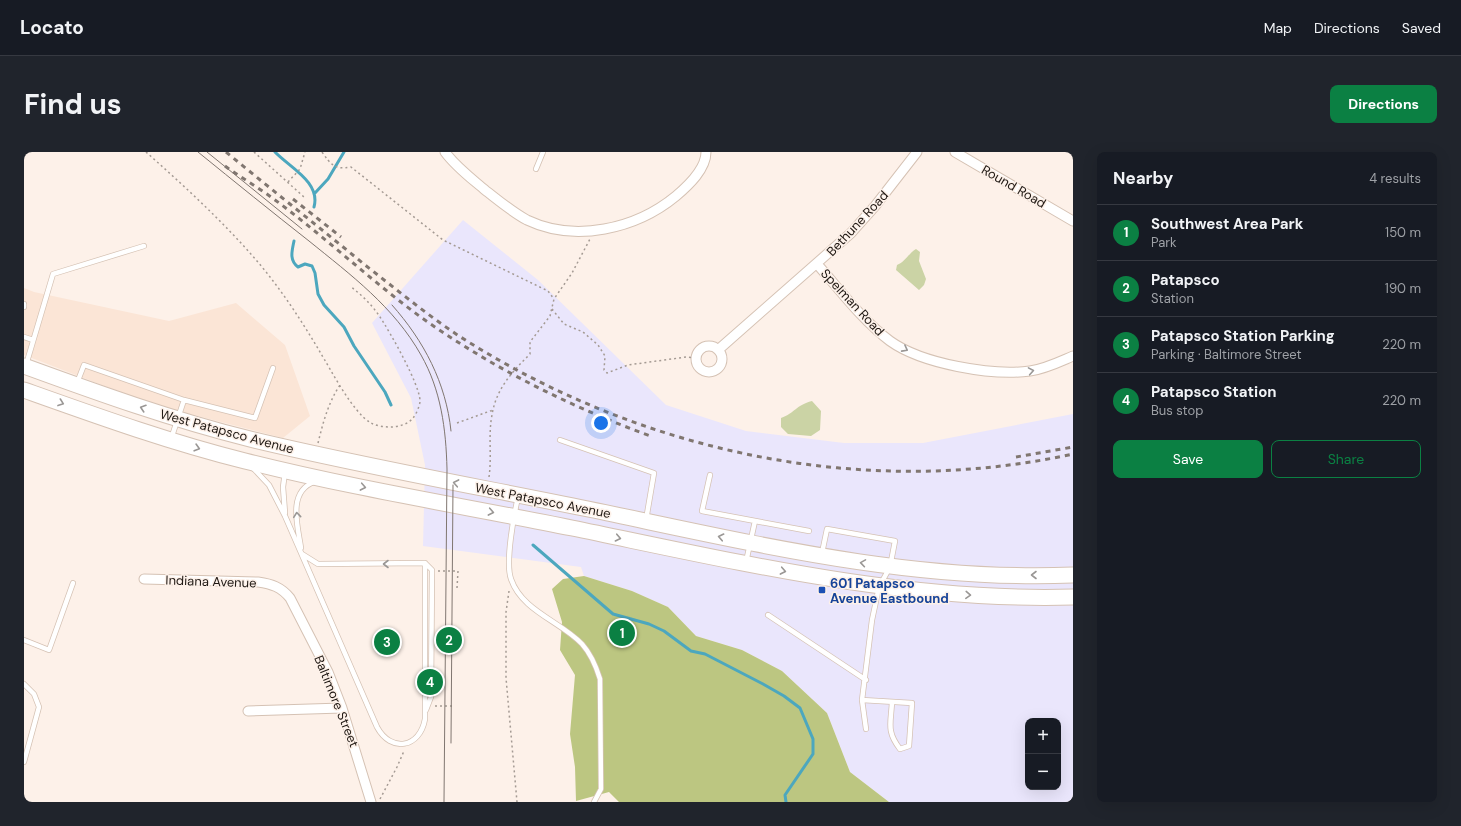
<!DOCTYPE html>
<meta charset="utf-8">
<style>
:root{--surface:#171b24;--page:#20242c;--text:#f1f3f6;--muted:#9ea1a6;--line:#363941;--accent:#0b8043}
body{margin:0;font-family:"DM Sans",sans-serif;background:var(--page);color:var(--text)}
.controls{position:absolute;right:12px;bottom:12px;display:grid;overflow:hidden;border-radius:8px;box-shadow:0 4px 16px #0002}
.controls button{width:36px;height:36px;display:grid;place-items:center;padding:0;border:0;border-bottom:1px solid var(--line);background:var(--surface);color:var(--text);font:20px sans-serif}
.you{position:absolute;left:577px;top:271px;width:14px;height:14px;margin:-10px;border:3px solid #fff;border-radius:50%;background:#1a73e8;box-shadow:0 0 0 6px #1a73e833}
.badge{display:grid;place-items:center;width:26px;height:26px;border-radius:50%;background:var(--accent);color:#fff;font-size:13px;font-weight:700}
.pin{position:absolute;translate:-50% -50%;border:2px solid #fff;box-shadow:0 1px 4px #0006}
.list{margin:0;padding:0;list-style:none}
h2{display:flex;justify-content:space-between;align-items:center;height:52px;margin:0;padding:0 16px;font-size:17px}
h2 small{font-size:13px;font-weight:400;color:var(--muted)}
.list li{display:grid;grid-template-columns:26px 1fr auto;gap:12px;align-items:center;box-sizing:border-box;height:56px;padding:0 16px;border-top:1px solid var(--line)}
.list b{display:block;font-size:15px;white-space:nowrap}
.list p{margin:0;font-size:13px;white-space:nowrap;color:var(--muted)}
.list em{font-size:13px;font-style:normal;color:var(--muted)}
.actions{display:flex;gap:8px;padding:12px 16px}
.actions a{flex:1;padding:9px 0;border:1px solid var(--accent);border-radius:8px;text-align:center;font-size:14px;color:var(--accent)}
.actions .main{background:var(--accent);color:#fff}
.map{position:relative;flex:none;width:1049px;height:650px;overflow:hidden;border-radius:8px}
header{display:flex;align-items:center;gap:24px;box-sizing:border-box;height:56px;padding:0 20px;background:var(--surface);border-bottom:1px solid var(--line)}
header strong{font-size:19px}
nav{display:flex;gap:22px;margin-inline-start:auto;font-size:14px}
.intro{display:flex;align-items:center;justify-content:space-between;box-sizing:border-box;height:96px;padding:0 24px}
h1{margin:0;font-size:28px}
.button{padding:10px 18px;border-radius:8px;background:var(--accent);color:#fff;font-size:14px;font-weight:700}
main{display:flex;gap:24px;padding:0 24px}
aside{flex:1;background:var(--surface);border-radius:8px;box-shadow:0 4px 16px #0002}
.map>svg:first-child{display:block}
.built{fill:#fbe5d6}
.industrial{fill:#eae6fc;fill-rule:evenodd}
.green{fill:#cbd3a5}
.forest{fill:#bcc681}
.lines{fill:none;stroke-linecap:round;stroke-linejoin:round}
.stream{stroke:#4ca7be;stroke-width:3}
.service-casing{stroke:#d5c2b4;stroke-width:6}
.minor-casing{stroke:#d5c2b4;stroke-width:11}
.primary-casing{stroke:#d5c2b4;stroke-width:17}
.path{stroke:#a49a93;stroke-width:1.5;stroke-dasharray:2 3;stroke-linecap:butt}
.service{stroke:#fff;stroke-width:4.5}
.minor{stroke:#fff;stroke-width:9}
.primary{stroke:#fff;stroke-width:15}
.tram{stroke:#807670;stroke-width:1}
.rail{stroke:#807670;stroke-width:3;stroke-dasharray:5 5;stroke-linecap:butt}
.oneway{stroke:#9a9795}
.transit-dot{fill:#1a4fb4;stroke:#fdf1e9;stroke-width:1.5}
.labels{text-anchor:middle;stroke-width:3;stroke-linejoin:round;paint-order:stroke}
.street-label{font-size:13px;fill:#1f1813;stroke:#fdf1e9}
.transit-label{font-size:13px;font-weight:bold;fill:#164399;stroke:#fdf1e9;text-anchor:start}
</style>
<header>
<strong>Locato</strong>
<nav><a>Map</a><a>Directions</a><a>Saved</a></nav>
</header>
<div class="intro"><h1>Find us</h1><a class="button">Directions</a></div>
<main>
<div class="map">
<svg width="1049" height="650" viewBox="0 0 1049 650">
<rect width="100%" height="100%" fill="#fdf1e9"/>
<path class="built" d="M0 136 10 140 145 169 212 151 261 193 286 264 259 286 127 252 0 203Z"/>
<path class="industrial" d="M439 68 514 128 642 253 722 279 820 291H899L1049 262V650H865L826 620 803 561 758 519 718 498 672 484 644 455 608 439 560 424 557 415 399 394 401 313 387 246 348 171ZM1004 569H1034V635H1004Z"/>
<path class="green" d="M892 97 896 100 895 109 902 127 900 133 895 138 872 118 873 113C881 110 884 102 892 97Z
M788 249 797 259 796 278 787 284 764 282 757 275V266C771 261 772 253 788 249Z"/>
<path class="forest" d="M560 424 608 439 644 455 672 484 718 498 758 519 803 561 826 620 865 650H595L585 640 552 649 551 615 546 582 551 523 536 498 538 470 528 437 539 427Z"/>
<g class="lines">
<path class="stream" d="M251 0C265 15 297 30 290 55
M291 41 304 27 320 0
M270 89C268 99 265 108 274 115L281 112 288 114 291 121 294 142 300 153 320 175 330 194 361 240 367 253
M509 393 589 462 625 472 640 479 667 499 681 502 739 532 760 544 776 556 789 587V602L761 643 762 650"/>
<defs>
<path id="service" d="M512 17 519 0
M0 152V155
M0 185 9 188
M2 213 29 122 120 94
M53 231 60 213 160 248 231 266 249 216
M147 287 160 248
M536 288 630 321 622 368
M229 316 245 333 261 364 353 575C367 601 396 596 401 567V411
M686 323 678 359 785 379
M494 345C490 363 481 410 487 427 498 459 536 469 558 492 567 502 572 514 576 527L577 637 570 650
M261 361 259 335 261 320
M277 396C274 375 263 340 290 330
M798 401 803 377 871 389 866 415 855 435 848 468 838 548 842 577
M278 402 294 412 401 411 408 418 407 545 402 558
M722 410 731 369
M744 463 842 528
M0 488 25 498 49 431
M0 532 10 542 15 555 0 610
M838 548 888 551 885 594 876 597C862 579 867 571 868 550"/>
<path id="minor" d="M421 0C432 15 447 26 461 38 474 48 488 60 503 68 551 91 612 77 652 44 665 33 682 17 682 0
M931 0 1049 69
M793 112C816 138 838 168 866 189 898 212 968 224 1006 219 1021 217 1035 210 1049 204
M672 207a13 13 0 1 1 26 0a13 13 0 1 1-26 0Z
M694 198 827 81 851 54 893 0
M120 427 234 430C248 432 257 435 266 446L304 520 318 556 347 650
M224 559 318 556"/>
<path id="primary" d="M0 214C74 241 149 268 226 287 338 314 451 334 564 357 724 390 884 430 1049 423
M0 238C73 264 145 290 221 309 328 336 439 354 548 376 714 410 879 450 1049 445"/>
</defs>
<use href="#service" class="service-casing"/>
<use href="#minor" class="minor-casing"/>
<use href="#primary" class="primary-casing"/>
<path class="path" d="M122 0C158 32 194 65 226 101 253 131 276 166 296 200 307 218 329 261 347 271 359 277 380 277 389 266 392 263 396 253 396 249 396 233 366 180 356 165 348 153 338 143 327 135
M230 0 280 45
M298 0C307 13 311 18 327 15L419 88 524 139 530 147
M264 30 276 17 281 0
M528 157 540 172 559 180 574 193 581 204 580 218 583 221 604 213 662 205 672 206
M433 271 469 258
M294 291C299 271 304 251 316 233
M465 325C468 304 464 283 468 263 472 237 488 220 506 202V190L526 164 530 147 548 121 566 87
M414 419H434L433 436
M485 439 482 460V526L493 650
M420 486H430
M411 554H431
M356 647 373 615 380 599"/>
<use href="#service" class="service"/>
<use href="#minor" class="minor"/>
<use href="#primary" class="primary"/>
<path class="tram" d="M174 0C211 30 248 60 285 89 327 123 370 155 397 203 417 238 422 277 423 317L420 650
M183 0 278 77
M368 153C400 189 422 231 427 279
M427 591 429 333"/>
<path class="rail" d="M202 0C248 38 295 75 341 113 372 137 402 162 435 184 616 300 838 348 1049 302
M201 14C216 25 232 34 247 45 299 83 346 128 398 166 470 217 547 255 629 285
M269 47 317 85
M992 305 1049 295"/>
</g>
<defs><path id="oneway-chevron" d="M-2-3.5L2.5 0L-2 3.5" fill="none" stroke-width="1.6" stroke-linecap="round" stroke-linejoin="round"/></defs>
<g class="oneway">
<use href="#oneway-chevron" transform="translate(881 197) rotate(28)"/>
<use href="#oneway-chevron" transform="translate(1007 219) rotate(-10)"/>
<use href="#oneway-chevron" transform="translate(37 251) rotate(20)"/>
<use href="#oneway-chevron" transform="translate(119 256) rotate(-162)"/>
<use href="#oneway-chevron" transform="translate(173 296) rotate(16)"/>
<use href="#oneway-chevron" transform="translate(432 331) rotate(-169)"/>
<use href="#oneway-chevron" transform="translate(339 335) rotate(11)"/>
<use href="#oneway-chevron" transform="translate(467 360) rotate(11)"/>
<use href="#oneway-chevron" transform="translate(273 363) rotate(-96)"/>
<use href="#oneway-chevron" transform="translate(697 385) rotate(-168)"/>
<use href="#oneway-chevron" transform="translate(594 386) rotate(12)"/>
<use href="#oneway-chevron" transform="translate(839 411) rotate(-171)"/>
<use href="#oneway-chevron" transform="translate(362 412) rotate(180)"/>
<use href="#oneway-chevron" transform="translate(759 419) rotate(11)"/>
<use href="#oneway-chevron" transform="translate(1010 423) rotate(180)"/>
<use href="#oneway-chevron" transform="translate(944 443) rotate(3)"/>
</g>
<rect class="transit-dot" x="794" y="434" width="8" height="8" rx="2"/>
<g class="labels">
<g class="street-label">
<text transform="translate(990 34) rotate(30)" y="5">Round Road</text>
<text transform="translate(833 71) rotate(-47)" y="5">Bethune Road</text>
<text transform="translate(829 150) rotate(47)" y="5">Spelman Road</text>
<text transform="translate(203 279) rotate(15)" y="5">West Patapsco Avenue</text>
<text transform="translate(519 348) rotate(11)" y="5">West Patapsco Avenue</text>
<text transform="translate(187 429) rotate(2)" y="5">Indiana Avenue</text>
<text transform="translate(313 549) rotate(68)" y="5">Baltimore Street</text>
</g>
<g class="transit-label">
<text x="806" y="436">601 Patapsco<tspan x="806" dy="15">Avenue Eastbound</tspan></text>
</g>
</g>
</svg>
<div class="controls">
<button>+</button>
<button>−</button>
</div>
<div class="you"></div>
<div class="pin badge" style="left:598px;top:481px">1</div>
<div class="pin badge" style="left:425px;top:488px">2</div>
<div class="pin badge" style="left:363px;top:490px">3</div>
<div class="pin badge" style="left:406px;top:530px">4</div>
</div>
<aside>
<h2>Nearby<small>4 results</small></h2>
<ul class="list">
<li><span class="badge">1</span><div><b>Southwest Area Park</b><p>Park</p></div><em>150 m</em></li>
<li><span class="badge">2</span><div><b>Patapsco</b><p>Station</p></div><em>190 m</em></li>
<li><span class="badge">3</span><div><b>Patapsco Station Parking</b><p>Parking · Baltimore Street</p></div><em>220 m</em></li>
<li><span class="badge">4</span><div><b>Patapsco Station</b><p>Bus stop</p></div><em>220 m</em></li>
</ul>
<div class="actions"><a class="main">Save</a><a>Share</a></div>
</aside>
</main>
